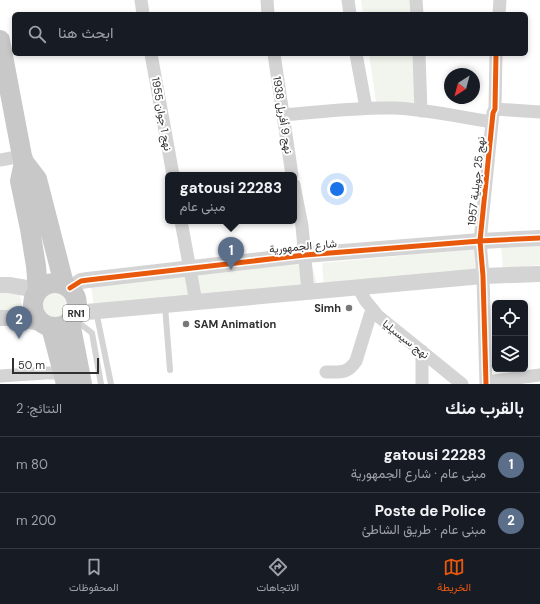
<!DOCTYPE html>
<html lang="ar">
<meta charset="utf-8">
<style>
:root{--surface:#171b24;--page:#242831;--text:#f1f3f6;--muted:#9ea1a6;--line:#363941;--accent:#ea580c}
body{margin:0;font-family:"DM Sans",Vazirmatn,sans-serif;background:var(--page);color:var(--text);direction:rtl}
.controls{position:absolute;right:12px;bottom:12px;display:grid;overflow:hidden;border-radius:6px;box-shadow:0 2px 6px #0003}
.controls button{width:36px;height:36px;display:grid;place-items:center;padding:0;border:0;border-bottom:1px solid var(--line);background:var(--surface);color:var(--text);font:20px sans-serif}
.compass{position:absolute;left:444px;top:68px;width:36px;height:36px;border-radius:50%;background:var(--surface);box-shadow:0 2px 6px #0003;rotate:216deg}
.scale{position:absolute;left:12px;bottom:10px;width:87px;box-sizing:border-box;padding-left:4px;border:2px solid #303030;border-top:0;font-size:11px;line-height:14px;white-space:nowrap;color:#303030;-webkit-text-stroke:3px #fff;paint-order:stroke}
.you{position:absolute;left:337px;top:189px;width:14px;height:14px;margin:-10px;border:3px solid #fff;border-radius:50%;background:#1a73e8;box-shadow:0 0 0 6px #1a73e833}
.badge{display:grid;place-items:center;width:26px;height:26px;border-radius:50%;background:var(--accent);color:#fff;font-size:13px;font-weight:700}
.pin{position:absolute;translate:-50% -33px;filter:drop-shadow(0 1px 2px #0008)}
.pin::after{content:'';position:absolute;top:21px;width:14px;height:12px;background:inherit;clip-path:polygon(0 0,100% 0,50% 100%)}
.popup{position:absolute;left:165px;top:172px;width:132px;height:52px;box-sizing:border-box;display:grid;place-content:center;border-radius:6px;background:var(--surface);filter:drop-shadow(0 1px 3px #0005);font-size:13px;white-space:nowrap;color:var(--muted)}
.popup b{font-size:15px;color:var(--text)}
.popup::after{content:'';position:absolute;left:50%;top:100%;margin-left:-8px;border:8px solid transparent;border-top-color:var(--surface)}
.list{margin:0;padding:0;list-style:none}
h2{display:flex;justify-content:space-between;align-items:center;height:52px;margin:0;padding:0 16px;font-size:17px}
h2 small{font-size:13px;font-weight:400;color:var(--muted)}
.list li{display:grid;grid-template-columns:26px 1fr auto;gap:12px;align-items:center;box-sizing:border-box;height:56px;padding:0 16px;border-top:1px solid var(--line)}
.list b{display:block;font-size:15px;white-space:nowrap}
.list p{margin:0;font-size:13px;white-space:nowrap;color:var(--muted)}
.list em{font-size:13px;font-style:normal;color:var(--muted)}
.icon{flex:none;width:22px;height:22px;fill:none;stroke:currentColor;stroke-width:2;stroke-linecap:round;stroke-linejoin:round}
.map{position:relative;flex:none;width:540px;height:384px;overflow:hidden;direction:ltr}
.search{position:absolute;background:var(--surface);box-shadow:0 2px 6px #0003;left:12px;right:12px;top:12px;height:44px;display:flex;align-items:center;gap:10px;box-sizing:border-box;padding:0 14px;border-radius:6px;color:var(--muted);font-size:15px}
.sheet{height:164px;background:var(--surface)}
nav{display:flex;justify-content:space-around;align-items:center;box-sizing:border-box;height:56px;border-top:1px solid var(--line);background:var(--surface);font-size:11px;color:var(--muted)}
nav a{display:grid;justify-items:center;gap:2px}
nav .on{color:var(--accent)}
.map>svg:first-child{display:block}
.green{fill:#f2f5ed}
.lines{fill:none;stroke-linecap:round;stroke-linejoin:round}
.service{stroke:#d4d4d4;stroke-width:6}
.minor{stroke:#d4d4d4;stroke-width:13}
.tertiary{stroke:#d4d4d4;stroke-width:16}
.primary{stroke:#c8c8c8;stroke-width:20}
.cycleway-casing{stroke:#fff;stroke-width:8}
.cycleway{stroke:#e8590c;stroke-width:5}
.poi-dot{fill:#787878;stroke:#fff;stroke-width:1.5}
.labels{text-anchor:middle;stroke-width:4;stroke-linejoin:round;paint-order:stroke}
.shield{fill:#fff;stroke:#6e6e6e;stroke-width:1}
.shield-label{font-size:10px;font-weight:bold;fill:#303030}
.street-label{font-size:11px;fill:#303030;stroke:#fff}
.poi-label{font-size:11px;font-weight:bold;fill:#303030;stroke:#fff;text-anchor:end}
</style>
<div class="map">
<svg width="540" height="384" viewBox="0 0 540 384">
<rect width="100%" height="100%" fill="#fff"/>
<path class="green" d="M361 0H412L413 14H363Z
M369 54H414L416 108 376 102Z
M540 242V265L503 269 501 245Z
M477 249 478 272 324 287 322 263Z
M310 257 320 296 200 307 196 273Z
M186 274 189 297 94 307 91 284Z
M19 288 23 312H8L6 310H0V293L4 289Z
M41 305a14 14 0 1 1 28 0a14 14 0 1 1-28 0Z"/>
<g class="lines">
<path class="service" d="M165 306 170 370
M96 311 111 384
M74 319 92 333 101 384"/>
<path class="minor" d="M141 0 143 14
M267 0 268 14
M348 0 350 14
M416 0 417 14
M499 14 500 0
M151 54 173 175
M274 54 292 175
M356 54 366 108
M419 54 421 111
M495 109 540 112
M283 115C320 112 356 107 393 108 426 109 460 117 492 122
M0 160 22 156
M294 185 302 226 308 292
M181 221 196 302
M358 287 365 300 378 316 462 384
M326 372C341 372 347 374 356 361L372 309
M0 376 46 373H63
M486 382 540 375
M422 384V351
M486 384 483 276 480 241 493 113 495 109 496 54"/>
<path class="tertiary" d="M0 285H9L38 290
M70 288 81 281 88 280 305 255 480 241 540 238
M76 313 483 276 540 274
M0 318H19L42 324"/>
<path class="primary" d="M0 40 22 156 24 162 37 179 64 284
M24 162 20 181 30 229 36 266 38 290
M33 305a22 22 0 1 1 44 0a22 22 0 1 1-44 0Z
M70 322 82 384
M51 327 66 384"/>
<defs>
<path id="cycleway" d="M70 288 81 281 88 280 305 255 480 241 540 238
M486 384 483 276 480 241 493 113 495 109 496 54"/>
</defs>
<use href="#cycleway" class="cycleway-casing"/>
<use href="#cycleway" class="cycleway"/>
</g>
<g class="poi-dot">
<circle cx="349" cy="308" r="4"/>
<circle cx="186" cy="324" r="4"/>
</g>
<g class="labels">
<rect class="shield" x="63" y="305" width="26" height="16" rx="3"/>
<g class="shield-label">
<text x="76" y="317">RN1</text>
</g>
<g class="street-label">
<text transform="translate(162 114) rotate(80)" y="4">نهج 1 جوان 1955</text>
<text transform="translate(283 115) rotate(81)" y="4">نهج 9 أفريل 1938</text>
<text transform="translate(476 181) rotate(-84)" y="4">نهج 25 جويلية 1957</text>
<text transform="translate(303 246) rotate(-5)" y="4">شارع الجمهورية</text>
<text transform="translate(406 339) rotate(38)" y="4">نهج سيسيليا</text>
</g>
<g class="poi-label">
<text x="341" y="312">Simh</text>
<text x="194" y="328" text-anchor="start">SAM Animation</text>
</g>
</g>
</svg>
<div class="controls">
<button><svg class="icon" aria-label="locate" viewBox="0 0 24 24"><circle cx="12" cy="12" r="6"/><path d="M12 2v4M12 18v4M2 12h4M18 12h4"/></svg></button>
<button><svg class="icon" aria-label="layers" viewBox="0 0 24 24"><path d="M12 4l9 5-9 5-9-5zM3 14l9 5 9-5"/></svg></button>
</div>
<svg class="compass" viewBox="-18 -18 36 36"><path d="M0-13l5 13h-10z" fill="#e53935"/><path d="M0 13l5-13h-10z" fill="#9ea1a6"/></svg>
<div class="scale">50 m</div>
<div class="you"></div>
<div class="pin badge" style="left:231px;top:270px;background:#5c6f8a">1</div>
<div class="popup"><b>gatousi 22283</b>مبنى عام</div>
<div class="pin badge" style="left:19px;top:339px;background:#5c6f8a">2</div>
<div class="search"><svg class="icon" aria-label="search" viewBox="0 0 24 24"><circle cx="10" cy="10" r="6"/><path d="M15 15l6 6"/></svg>ابحث هنا</div>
</div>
<section class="sheet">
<h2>بالقرب منك<small>النتائج: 2</small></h2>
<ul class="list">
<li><span class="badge" style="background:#5c6f8a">1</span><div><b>gatousi 22283</b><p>مبنى عام · شارع الجمهورية</p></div><em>80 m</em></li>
<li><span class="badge" style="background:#5c6f8a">2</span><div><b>Poste de Police</b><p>مبنى عام · طريق الشاطئ</p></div><em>200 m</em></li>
</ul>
</section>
<nav>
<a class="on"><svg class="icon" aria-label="map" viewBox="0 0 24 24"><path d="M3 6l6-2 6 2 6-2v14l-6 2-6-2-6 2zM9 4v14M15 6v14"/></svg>الخريطة</a>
<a><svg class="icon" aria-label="directions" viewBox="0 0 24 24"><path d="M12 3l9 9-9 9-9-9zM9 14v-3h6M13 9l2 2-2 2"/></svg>الاتجاهات</a>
<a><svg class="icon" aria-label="saved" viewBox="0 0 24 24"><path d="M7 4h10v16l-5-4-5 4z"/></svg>المحفوظات</a>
</nav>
